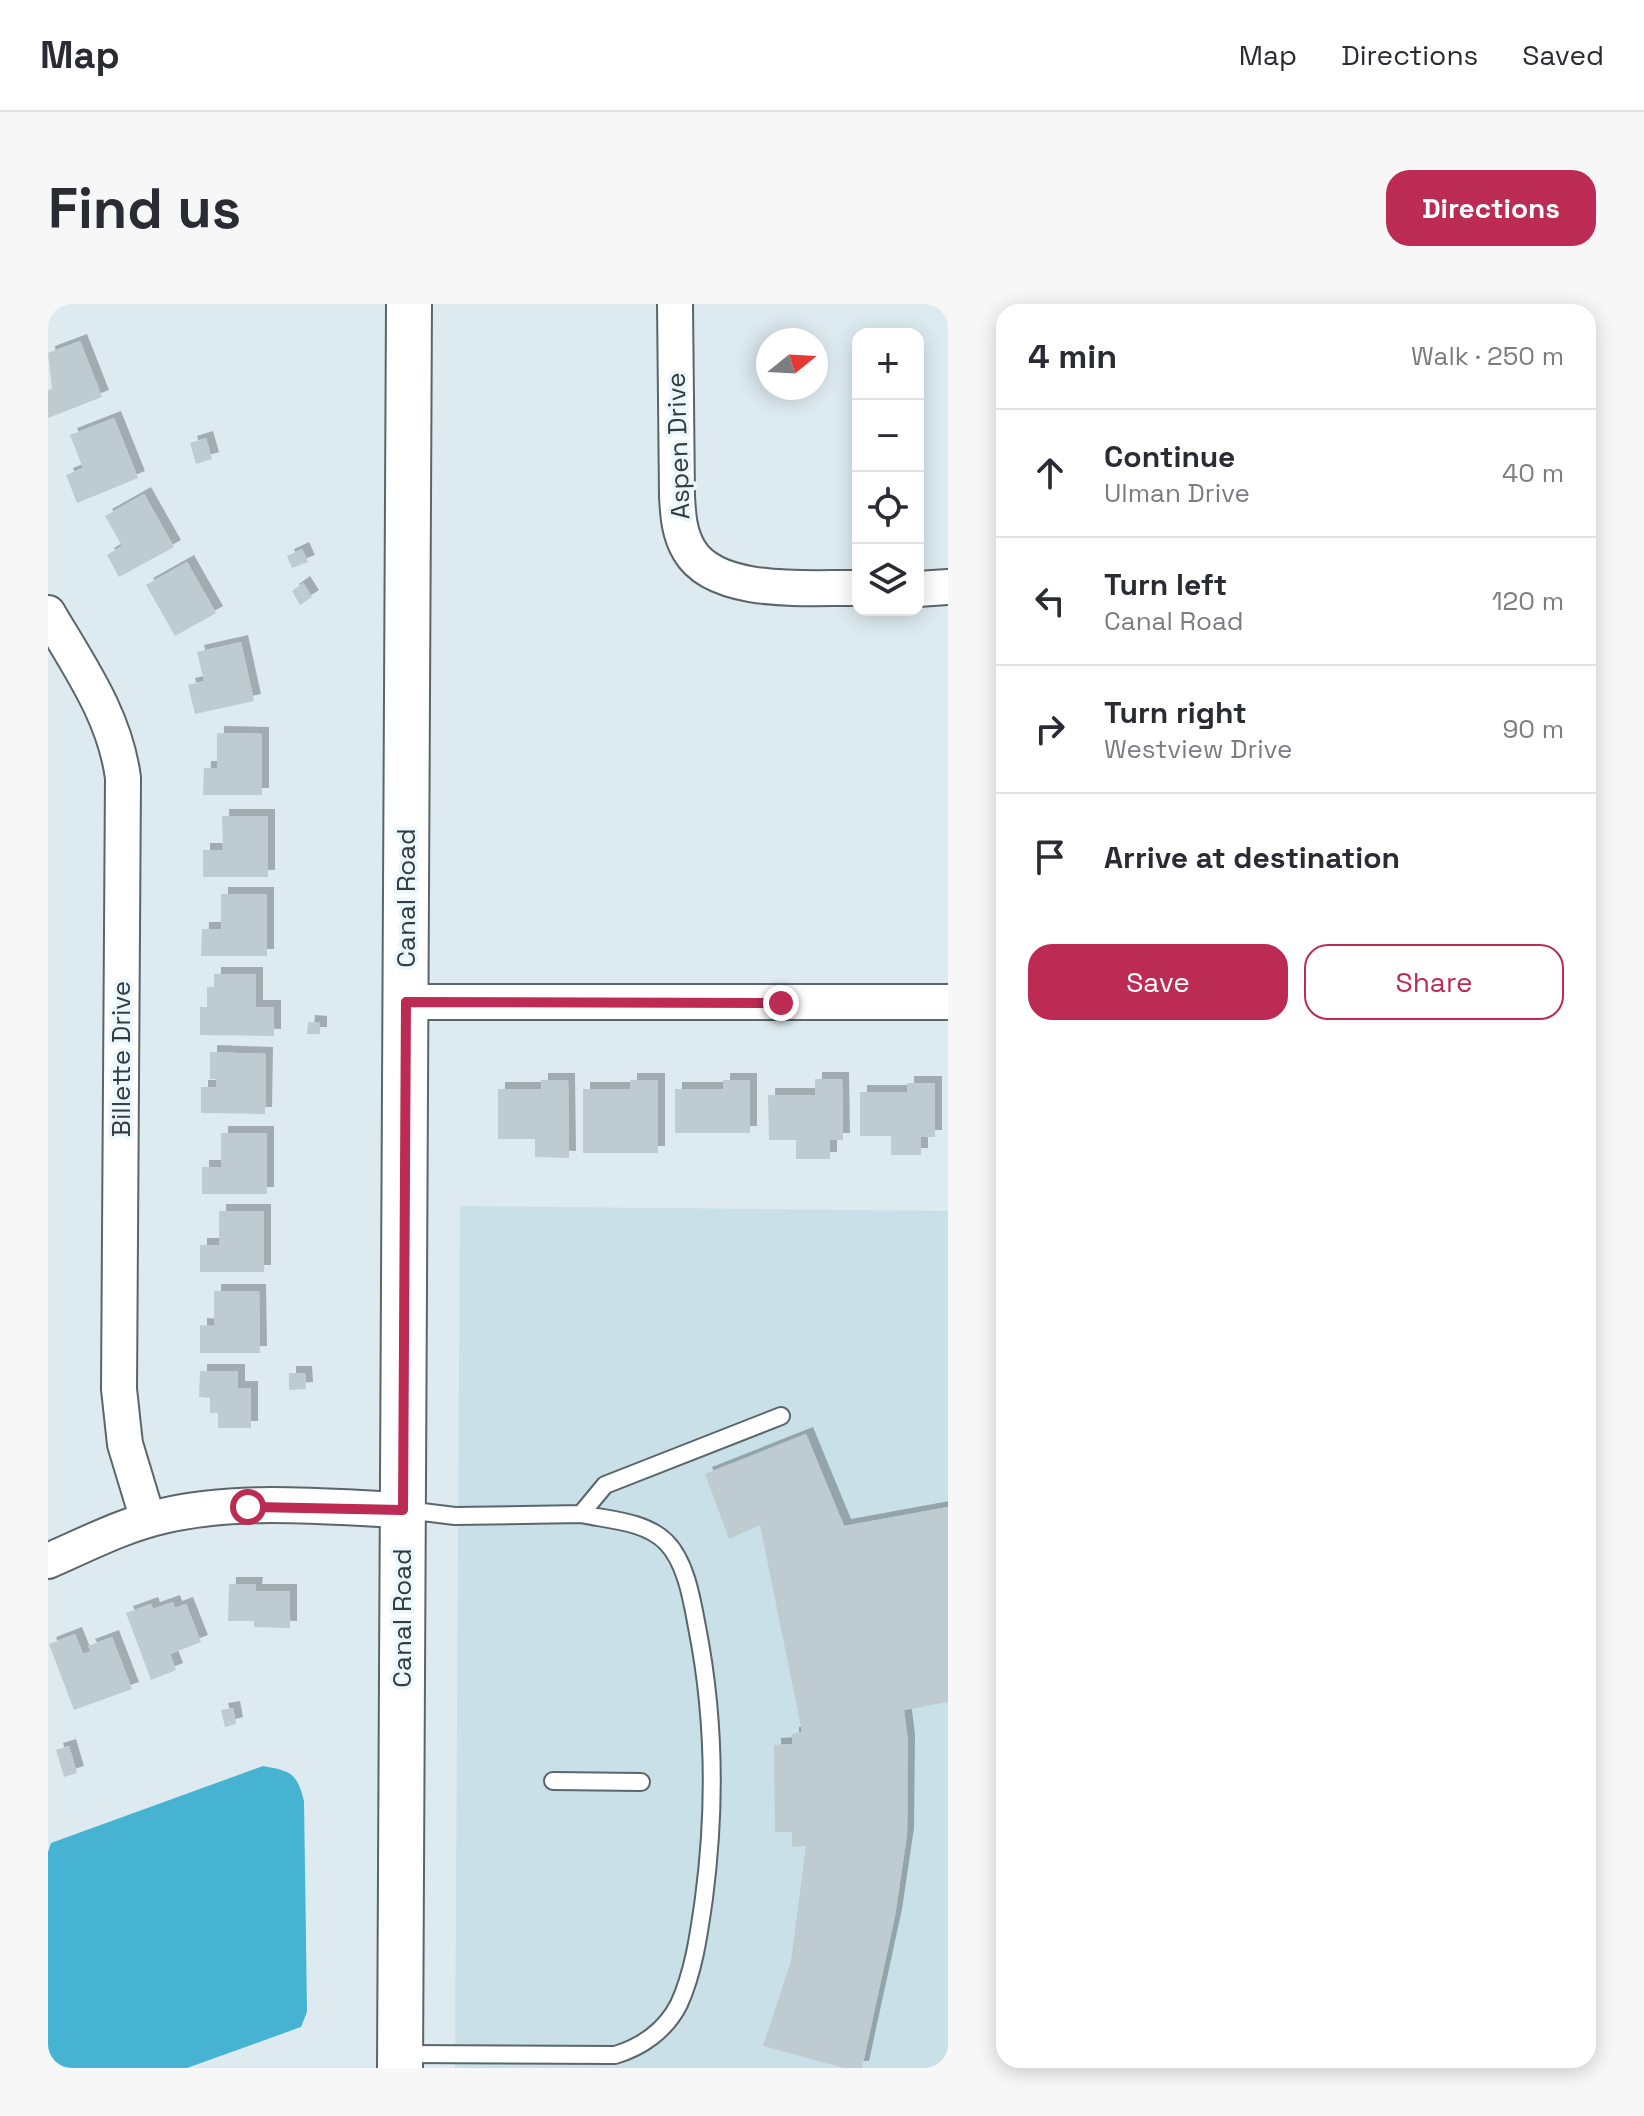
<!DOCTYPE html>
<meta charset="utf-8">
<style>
:root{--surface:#fff;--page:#f7f7f7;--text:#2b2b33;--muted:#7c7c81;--line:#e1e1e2;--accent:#bb2b53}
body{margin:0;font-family:"Space Grotesk",sans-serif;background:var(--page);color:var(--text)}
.controls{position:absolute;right:24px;top:24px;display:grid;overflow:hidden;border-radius:16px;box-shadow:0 4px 20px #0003}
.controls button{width:72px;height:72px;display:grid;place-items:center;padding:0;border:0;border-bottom:2px solid var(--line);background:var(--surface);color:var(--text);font:40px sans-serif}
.compass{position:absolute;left:708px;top:24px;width:72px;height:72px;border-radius:50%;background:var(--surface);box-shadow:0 4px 20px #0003;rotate:72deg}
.stop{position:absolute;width:24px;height:24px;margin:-18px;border:6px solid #bb2b53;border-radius:50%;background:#fff}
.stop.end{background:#bb2b53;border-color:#fff;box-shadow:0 2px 8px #0008}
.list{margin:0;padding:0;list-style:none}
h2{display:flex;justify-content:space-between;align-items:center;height:104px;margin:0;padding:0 32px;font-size:34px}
h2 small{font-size:26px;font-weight:400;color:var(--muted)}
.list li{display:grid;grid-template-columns:52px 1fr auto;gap:24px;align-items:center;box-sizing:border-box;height:128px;padding:0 32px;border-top:2px solid var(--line)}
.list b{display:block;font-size:30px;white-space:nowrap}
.list p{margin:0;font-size:26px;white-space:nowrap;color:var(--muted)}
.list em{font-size:26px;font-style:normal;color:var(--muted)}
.actions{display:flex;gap:16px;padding:24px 32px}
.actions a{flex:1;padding:18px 0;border:2px solid var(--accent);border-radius:24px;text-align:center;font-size:28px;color:var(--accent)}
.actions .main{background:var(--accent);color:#fff}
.icon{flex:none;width:44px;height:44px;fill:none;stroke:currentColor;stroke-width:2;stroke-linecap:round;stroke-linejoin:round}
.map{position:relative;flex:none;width:900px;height:1764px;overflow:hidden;border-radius:24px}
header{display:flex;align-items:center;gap:48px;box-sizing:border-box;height:112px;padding:0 40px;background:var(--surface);border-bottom:2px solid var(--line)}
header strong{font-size:38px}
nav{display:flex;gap:44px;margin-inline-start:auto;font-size:28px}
.intro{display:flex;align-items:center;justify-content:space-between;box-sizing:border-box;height:192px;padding:0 48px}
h1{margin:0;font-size:56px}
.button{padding:20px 36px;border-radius:24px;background:var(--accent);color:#fff;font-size:28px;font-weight:700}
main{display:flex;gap:48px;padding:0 48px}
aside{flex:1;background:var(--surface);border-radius:24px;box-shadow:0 4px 20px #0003}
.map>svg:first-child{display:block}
.built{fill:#c9e0e8}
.water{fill:#46b3d2}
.building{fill:#becbd0;filter:url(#shadow)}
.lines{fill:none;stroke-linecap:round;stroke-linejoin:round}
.lane-casing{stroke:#5a666a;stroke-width:20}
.street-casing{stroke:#5a666a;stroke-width:38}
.secondary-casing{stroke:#5a666a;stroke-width:48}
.lane{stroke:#fff;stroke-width:16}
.street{stroke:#fff;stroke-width:34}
.secondary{stroke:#fff;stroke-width:44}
.route{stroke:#bb2b53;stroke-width:10}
.labels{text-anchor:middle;stroke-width:7;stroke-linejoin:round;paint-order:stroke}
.street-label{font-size:26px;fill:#363c3e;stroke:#eaf8fd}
</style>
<header>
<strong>Map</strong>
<nav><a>Map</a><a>Directions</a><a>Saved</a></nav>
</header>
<div class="intro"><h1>Find us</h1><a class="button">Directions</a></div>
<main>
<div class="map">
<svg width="900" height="1764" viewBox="0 0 900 1764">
<defs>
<filter id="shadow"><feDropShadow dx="7" dy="-7" stdDeviation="0" flood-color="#0004"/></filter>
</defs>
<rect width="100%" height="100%" fill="#ddebf0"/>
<path class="built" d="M412 902 900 907V1764H407Z"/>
<path class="water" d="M215 1462C243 1467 249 1469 256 1497L259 1708 253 1723 139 1764H0V1548L3 1539Z"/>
<path class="building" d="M32 37 54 93 0 114V86L4 85 0 49Z
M66 114 90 174 29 199 18 171 35 164 22 131Z
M158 134 164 155 148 160 142 139Z
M96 190 126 243 71 273 59 251 74 242 57 212Z
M254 245 260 258 244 264 239 252Z
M139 258 168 309 127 332 98 281Z
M255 279 264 293 252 301 244 287Z
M193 338 206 397 147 410 140 381 156 377 149 348Z
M169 429 214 430V491H155L156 464H169Z
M174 512H220V573H155V546H175Z
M173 590H219V652H153L154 625H173Z
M166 670H208V703H226V732L152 731V703H159V683H166Z
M260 718 272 719V730H259Z
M162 748 218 750 217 810 153 809V783H168V775H162Z
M767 775H794L795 836H782V855H748V836H721L720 791H767Z
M493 776H520L521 854 487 853V835H450V785H493Z
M582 776H610V849H535V785H582Z
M675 776H702V829H627V785H675Z
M859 779H887V833H873V851H843V832H812V788H859Z
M173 829H219V890H154V863H173Z
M171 907H216V968H152V941H171Z
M166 987H211L212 1049H152V1021L166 1022Z
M152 1067H190V1084H203V1124H170V1109H162V1094L151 1093Z
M241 1069H257L258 1085 241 1086Z
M758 1130 796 1222 900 1203V1398L856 1406 860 1437 859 1531 847 1612 814 1764H796L715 1742 743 1657 758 1542 744 1543V1528H727L726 1441 744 1440V1430L754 1428 712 1221 681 1235 657 1170Z
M181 1280H208L207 1287H242V1324L206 1323V1317H180Z
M125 1298 127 1304 138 1300 153 1338 122 1350 128 1366 103 1376 78 1309 103 1300 105 1305Z
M27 1330 35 1350 43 1347 40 1342 64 1333 84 1385 26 1406 1 1340Z
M185 1404 188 1420 177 1423 173 1406Z
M21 1442 29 1469 16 1473 8 1446Z"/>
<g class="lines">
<defs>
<path id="lane" d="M358 1206 407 1212 533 1210 557 1181 733 1112
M505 1477 593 1478
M354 1750 567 1751C594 1743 618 1726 631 1700 646 1667 651 1629 656 1594 668 1502 667 1414 649 1323 644 1296 638 1258 618 1238 597 1217 561 1216 533 1210"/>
<path id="street" d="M627 0 629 192C630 211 631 229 641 246 668 293 764 283 810 284
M870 285 900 283
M0 309C31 362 67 412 75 474L71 1085 77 1140 100 1216
M358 698H900
M0 1257C37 1241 75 1221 115 1212 191 1194 277 1203 355 1206"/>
<path id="secondary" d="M352 1764 361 0"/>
</defs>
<use href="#lane" class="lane-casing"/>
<use href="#street" class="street-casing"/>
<use href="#secondary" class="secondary-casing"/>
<use href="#lane" class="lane"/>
<use href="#street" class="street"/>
<use href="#secondary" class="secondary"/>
</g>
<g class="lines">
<path class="route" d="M200 1203 355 1206 358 698 733 699"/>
</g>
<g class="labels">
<g class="street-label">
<text transform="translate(630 142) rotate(-92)" y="9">Aspen Drive</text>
<text transform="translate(358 594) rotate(-90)" y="9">Canal Road</text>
<text transform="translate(73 755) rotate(-90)" y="9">Billette Drive</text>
<text transform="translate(354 1314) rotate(-90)" y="9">Canal Road</text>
</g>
</g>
</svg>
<div class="controls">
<button>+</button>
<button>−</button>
<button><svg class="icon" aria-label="locate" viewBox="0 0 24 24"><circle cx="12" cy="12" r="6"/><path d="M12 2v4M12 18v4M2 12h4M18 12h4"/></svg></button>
<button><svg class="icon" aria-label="layers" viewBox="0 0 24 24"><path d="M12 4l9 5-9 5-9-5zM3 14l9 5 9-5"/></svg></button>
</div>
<svg class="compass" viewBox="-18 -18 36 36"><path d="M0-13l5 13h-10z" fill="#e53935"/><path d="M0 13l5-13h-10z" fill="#7c7c81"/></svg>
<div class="stop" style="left:200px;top:1203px"></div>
<div class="stop end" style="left:733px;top:699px"></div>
</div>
<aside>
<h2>4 min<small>Walk · 250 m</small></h2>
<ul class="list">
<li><svg class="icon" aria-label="ahead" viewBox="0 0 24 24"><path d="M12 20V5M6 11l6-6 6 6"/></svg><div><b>Continue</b><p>Ulman Drive</p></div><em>40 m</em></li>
<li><svg class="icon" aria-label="left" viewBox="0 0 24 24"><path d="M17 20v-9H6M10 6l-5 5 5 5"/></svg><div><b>Turn left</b><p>Canal Road</p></div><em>120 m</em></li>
<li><svg class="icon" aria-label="right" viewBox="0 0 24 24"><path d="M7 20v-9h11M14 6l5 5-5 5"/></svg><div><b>Turn right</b><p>Westview Drive</p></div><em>90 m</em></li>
<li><svg class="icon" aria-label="arrive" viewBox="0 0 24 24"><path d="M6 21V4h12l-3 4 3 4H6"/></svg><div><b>Arrive at destination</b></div></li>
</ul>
<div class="actions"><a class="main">Save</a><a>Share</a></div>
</aside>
</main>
